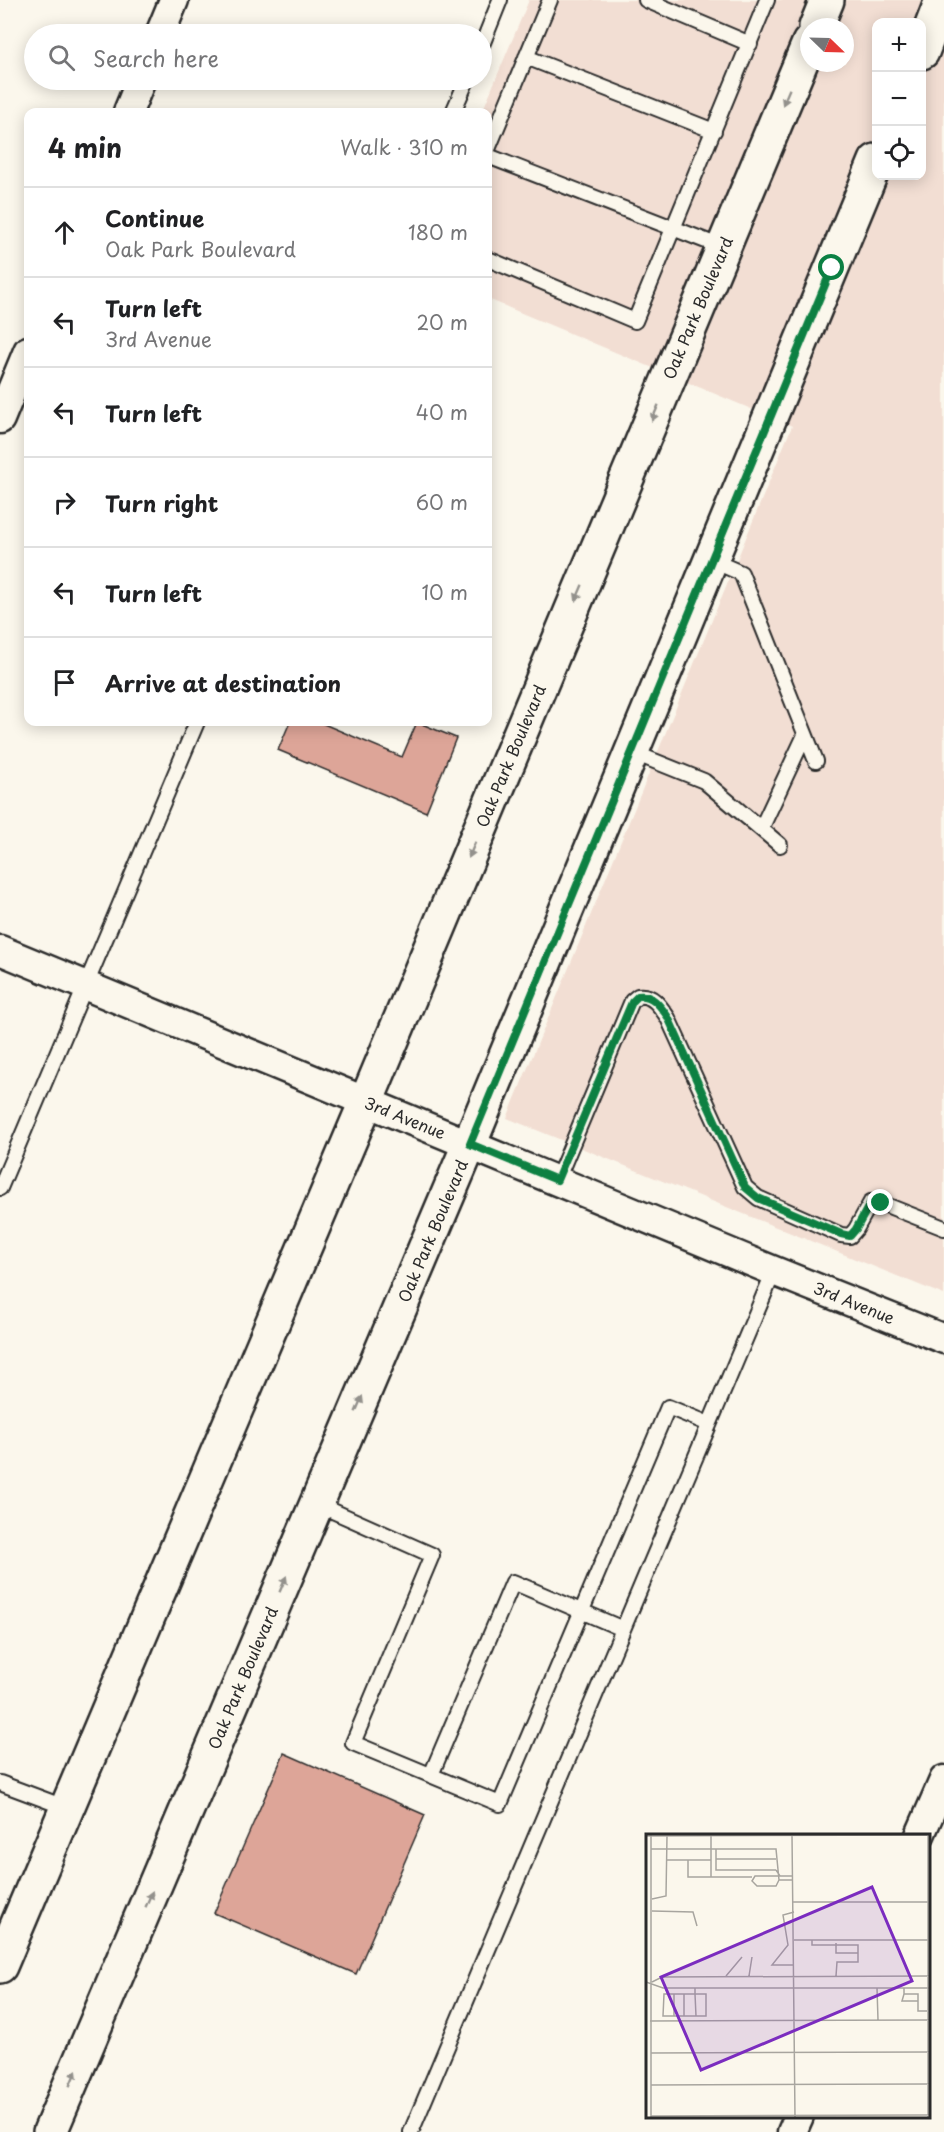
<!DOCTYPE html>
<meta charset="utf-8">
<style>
:root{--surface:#fff;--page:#f6f6f6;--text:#202124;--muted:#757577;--line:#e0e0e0}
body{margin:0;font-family:"Playpen Sans",sans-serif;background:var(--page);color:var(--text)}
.controls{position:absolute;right:18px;top:18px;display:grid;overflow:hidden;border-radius:12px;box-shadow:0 3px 15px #0003}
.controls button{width:54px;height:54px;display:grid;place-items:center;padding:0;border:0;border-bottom:2px solid var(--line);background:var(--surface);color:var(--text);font:30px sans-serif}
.compass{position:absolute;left:800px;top:18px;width:54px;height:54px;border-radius:50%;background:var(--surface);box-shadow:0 3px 15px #0003;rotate:113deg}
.stop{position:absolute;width:18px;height:18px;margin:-14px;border:4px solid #0b8043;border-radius:50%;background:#fff}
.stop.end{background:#0b8043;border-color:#fff;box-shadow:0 2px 6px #0008}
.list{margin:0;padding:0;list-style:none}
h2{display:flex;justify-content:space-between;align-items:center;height:78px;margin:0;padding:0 24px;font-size:26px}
h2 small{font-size:20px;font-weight:400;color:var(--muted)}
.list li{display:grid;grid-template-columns:39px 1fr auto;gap:18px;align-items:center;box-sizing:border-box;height:90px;padding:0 24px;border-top:2px solid var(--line)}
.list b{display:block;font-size:22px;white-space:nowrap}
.list p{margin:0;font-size:20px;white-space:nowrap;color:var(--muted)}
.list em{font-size:20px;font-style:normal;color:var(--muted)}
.icon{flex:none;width:33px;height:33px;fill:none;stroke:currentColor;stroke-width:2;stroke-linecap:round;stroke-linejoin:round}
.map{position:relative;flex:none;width:944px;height:2132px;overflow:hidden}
.search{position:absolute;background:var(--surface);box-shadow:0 3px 15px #0003;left:24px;top:24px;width:468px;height:66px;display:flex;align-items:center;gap:15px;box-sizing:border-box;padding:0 21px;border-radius:33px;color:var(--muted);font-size:22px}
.panel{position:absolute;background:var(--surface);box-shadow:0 3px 15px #0003;left:24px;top:108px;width:468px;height:618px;border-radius:12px}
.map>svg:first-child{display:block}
.built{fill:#f2ded3;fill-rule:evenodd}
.building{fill:#dda598;stroke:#2b2b2b;stroke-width:1.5}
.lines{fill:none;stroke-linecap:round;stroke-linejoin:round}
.lane-casing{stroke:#2b2b2b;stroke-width:18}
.street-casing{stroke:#2b2b2b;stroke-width:33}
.secondary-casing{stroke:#2b2b2b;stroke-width:38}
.lane{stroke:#fbf7ec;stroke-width:14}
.street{stroke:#fbf7ec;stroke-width:28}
.secondary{stroke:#fbf7ec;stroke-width:33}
.oneway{fill:#93918c}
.route{stroke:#0b8043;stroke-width:8}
.labels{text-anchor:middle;stroke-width:4.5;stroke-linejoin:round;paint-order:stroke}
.street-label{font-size:16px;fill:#2b2b2b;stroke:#fbf7ec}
.inset-road{fill:none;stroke:#a8a59f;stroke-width:1.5}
.view{fill:#7b2cbf;fill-opacity:0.15;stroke:#7b2cbf;stroke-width:3}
.inset-edge{fill:none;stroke:#2b2b2b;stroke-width:3}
</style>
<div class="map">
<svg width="944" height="2132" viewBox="0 0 944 2132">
<rect width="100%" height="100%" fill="#fbf7ec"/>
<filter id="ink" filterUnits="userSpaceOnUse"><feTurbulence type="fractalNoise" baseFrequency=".0167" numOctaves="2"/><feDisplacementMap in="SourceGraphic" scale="12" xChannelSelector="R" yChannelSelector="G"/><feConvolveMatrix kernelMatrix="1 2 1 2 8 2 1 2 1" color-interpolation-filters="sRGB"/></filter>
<g filter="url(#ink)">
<path class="built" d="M529 0H944V1295L507 1118 792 426 488 299V112H482ZM876 22H922V176H876ZM809 27H845V63H809Z"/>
<path class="building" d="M290 722H319L402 757 417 722 456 738 426 812 278 750Z
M284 1753 425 1815 356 1974 214 1913Z"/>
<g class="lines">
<defs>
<path id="lane" d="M646 0 750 44
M482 45 500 0
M526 57 714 131
M453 112 467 80
M488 149 550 0
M488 156 724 248
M488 259 635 321 767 0
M711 560 741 573 816 761
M632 752 704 781 780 845
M761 829 805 735
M557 1180 632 1001 638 996C653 994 660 1006 668 1018L745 1187 758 1198 841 1235 850 1236 856 1229 871 1202 881 1203 944 1228
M0 1188 197 722
M317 1504 432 1555 353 1743 500 1804 668 1407 709 1424
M431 1775 513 1582 623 1629
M0 1783 67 1808
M411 2132 774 1271"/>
<path id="street" d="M160 34 174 0
M128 112 141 80
M0 419 28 351
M0 950 774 1271 944 1339
M920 1835 944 1780
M792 2132 799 2116"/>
<path id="secondary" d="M816 27 827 0
M922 52 942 0
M0 1966 366 1102 809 43
M50 2132 469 1145 876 161"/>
</defs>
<use href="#lane" class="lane-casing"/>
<use href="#street" class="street-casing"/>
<use href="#secondary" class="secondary-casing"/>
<use href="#lane" class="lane"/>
<use href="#street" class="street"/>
<use href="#secondary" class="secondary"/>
</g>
<defs><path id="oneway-solid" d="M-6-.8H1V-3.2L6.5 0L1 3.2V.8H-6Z" transform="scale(1.5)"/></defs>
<g class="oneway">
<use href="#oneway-solid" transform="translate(786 97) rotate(113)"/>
<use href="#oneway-solid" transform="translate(655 413) rotate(113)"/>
<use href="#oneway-solid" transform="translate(579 593) rotate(113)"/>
<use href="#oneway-solid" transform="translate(472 850) rotate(113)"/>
<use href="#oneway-solid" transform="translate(359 1404) rotate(-67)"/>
<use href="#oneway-solid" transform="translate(283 1584) rotate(-67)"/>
<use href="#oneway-solid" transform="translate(149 1899) rotate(-67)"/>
<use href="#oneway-solid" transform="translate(73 2078) rotate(-67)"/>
</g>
</g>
<g class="lines" filter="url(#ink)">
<path class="route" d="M832 268 470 1144 557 1180 632 1002 638 996C653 994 660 1006 668 1017L745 1187 758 1198 841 1234 850 1236 856 1229 871 1202 881 1203"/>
</g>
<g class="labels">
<g class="street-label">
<text transform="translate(698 308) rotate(-67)" y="6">Oak Park Boulevard</text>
<text transform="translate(511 756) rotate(-67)" y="6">Oak Park Boulevard</text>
<text transform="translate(405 1118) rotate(22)" y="6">3rd Avenue</text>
<text transform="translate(433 1231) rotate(-67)" y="6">Oak Park Boulevard</text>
<text transform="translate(854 1303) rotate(22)" y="6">3rd Avenue</text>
<text transform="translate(243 1678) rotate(-67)" y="6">Oak Park Boulevard</text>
</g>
</g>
<g transform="translate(646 1834)">
<rect width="284" height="284" fill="#fbf7ec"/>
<path class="inset-road" d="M146 1 149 283M0 2 284 1M65 2V43H106M5 15H130L133 46M70 15V36H130M70 25H130M20 26H42M65 26H42V43H65M130 36 134 42H147M134 42H109L106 47 111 52H130L133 46H147M6 65 20 62 21 2M147 68H282M6 77 47 78 51 92M148 78 137 81 142 111 126 131H148M148 106H282M166 106V111H212V128H191L190 142M190 109V119H212M80 142 96 123M103 142 106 123M0 148 17 154H284M6 148 16 143 283 142M49 154V160L50 182H17L18 160H60V182H50M231 154 232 186M38 160V182M258 160 256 167H272V160H258V154M272 167V177H281M28 182V160M4 187 283 186M5 219 283 218M5 251 283 250M5 282 283 281M5 283V1M282 283V1"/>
<path class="view" d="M226 53 266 147 55 236 15 143Z"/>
<rect width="284" height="284" class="inset-edge"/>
</g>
</svg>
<div class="controls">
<button>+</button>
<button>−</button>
<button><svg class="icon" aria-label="locate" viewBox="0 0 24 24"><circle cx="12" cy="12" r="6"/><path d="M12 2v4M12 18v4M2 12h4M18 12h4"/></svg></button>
</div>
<svg class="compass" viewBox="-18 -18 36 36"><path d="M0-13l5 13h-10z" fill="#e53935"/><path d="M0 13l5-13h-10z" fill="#757577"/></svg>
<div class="stop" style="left:832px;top:268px"></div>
<div class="stop end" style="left:881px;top:1203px"></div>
<div class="search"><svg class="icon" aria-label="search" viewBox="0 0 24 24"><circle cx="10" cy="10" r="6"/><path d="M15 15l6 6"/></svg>Search here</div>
<section class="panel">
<h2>4 min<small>Walk · 310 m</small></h2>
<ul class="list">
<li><svg class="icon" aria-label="ahead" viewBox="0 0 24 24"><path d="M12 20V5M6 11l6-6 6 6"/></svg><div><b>Continue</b><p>Oak Park Boulevard</p></div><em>180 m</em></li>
<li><svg class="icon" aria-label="left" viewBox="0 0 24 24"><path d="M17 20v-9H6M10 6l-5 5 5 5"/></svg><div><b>Turn left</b><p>3rd Avenue</p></div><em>20 m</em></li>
<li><svg class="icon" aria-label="left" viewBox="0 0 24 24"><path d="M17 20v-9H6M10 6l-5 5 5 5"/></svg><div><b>Turn left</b></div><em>40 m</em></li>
<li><svg class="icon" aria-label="right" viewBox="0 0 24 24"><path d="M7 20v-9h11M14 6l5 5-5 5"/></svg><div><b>Turn right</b></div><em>60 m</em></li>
<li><svg class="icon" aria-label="left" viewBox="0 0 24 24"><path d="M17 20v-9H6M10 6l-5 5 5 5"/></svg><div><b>Turn left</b></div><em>10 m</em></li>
<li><svg class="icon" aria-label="arrive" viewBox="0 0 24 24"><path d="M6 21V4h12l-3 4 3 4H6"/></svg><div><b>Arrive at destination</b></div></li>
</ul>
</section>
</div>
